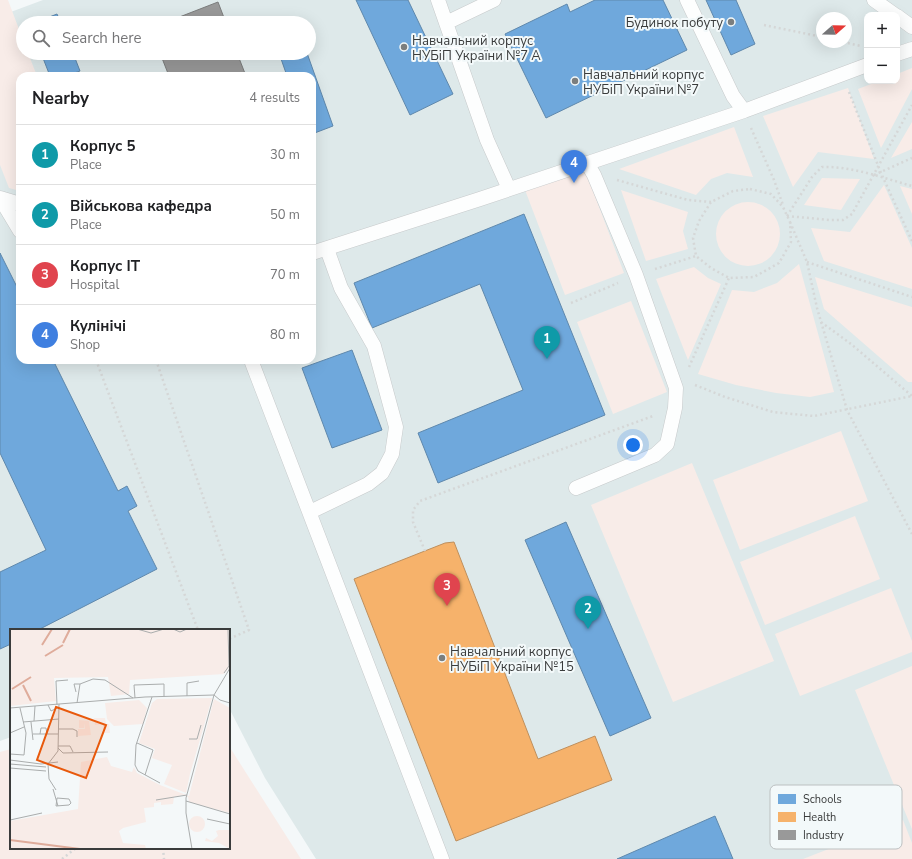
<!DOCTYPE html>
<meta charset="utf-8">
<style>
:root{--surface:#fff;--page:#f6f6f6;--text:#202124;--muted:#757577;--line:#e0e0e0;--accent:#7b7e7e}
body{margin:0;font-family:"Nunito Sans",sans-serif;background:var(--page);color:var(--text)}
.controls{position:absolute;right:12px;top:12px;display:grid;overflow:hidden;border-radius:8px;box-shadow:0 4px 16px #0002}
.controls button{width:36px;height:36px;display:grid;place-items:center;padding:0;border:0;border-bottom:1px solid var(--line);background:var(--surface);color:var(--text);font:20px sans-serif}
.compass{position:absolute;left:816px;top:12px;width:36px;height:36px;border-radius:50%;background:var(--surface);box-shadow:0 4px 16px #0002;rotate:70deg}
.you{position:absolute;left:633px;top:445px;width:14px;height:14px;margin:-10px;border:3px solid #fff;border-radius:50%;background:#1a73e8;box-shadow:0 0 0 6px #1a73e833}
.badge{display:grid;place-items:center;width:26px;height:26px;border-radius:50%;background:var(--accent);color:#fff;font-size:13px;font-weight:700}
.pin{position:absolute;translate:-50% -33px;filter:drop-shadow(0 1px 2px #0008)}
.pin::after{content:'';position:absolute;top:21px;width:14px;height:12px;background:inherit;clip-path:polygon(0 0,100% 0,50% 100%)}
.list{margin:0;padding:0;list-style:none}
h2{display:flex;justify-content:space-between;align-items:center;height:52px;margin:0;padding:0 16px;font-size:17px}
h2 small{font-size:13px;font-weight:400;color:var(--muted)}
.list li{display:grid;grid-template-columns:26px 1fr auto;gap:12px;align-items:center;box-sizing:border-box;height:60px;padding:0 16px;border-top:1px solid var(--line)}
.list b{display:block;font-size:15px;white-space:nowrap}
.list p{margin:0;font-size:13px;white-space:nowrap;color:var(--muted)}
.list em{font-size:13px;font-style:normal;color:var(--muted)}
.icon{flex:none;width:22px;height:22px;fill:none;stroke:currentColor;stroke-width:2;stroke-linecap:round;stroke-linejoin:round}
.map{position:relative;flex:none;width:912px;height:859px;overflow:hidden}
.search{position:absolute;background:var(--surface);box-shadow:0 4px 16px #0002;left:16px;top:16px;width:300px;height:44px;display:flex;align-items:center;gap:10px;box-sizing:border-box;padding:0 14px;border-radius:22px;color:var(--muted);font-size:15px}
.panel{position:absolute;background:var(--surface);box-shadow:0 4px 16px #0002;left:16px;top:72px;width:300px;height:292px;border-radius:12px}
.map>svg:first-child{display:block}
.built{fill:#dee9ea;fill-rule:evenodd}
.green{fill:#f8ece8}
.schools{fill:#6fa8dc;stroke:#5f88ac}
.health{fill:#f6b26b;stroke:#be8f5d}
.industry{fill:#999;stroke:#7c7d7d}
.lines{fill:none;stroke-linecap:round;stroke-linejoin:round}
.lane-casing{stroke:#c7cacb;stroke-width:15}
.path{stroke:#d5d7d7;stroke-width:2.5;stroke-dasharray:2 3;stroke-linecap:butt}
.lane{stroke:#fdfefe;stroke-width:14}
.poi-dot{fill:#7b7e7e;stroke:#f3f9fa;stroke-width:1.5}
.labels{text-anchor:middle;stroke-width:4;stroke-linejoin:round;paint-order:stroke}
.poi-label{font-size:13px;fill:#3a3c3c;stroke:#f3f9fa;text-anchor:start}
.inset-river{fill:none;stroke:#dfac9b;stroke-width:2}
.inset-road{fill:none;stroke:#aaadad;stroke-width:1}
.view{fill:#e8590c;fill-opacity:0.15;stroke:#e8590c;stroke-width:2}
.inset-edge{fill:none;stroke:#3a3c3c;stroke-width:2}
.key{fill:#f3f9fa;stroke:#bcc0c1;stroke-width:1}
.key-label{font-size:11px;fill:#3a3c3c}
</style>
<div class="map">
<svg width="912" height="859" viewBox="0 0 912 859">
<rect width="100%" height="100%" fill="#f4f8f9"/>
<path class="built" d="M43 0H912V859H316L265 778 229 708V630H11V737L0 741V16ZM867 15H897V81H867ZM822 18H846V42H822ZM23 23H309V53H23ZM20 76H312V360H20Z"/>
<path class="green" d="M0 0H8L23 40V53H28L37 76H20V191L9 188 0 165Z
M912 68V89L881 148 858 89 879 81H897V74Z
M848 88 874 159 818 152 793 187 763 116Z
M912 122V149L891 158Z
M734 127 753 177 727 173 711 179 696 195 619 169Z
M584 167 624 273 565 295 525 190Z
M822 178 860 179 841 210 804 205Z
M884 185 912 248V289L824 261 811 228 850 232Z
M900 186 912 189V214Z
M621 190 688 212 683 231 688 249 646 261Z
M716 234a32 32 0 1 1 64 0a32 32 0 1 1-64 0Z
M799 264 834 392 810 397 776 393 736 385 698 374 732 290 754 292 777 283Z
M694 267 708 278 721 284 688 360 656 279Z
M815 277 912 307V382H908L824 309Z
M631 301 667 392 613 414 577 322Z
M841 431 868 501 740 550 713 480Z
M692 463 774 661 673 702 591 505Z
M855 516 880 579 765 625 740 562Z
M891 588 912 641V652L800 696 775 634Z
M912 666V829L855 690Z
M229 746 301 859H0V752L11 749V848H229Z
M903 820 912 843V859H803Z"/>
<path class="schools" d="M356 0H408L453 94 410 115Z
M595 0H663L687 50 546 118 505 34 567 4 570 12Z
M706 0H736L755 44 731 55Z
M57 14 61 23H34Z
M295 18 296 23H281Z
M41 53H73L80 71 66 76H50Z
M279 53H307L333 126 312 134V76H287Z
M524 214 605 415 438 483 418 433 523 390 480 284 372 328 354 283Z
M0 253 20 293V360H53L118 491 127 486 137 506 128 511 157 569 38 630H11V644L0 649V572L46 550 0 453Z
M352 350 382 430 332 448 302 368Z
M566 522 651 718 610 736 525 540Z
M715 816 733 859H617Z"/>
<path class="health" d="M454 542 538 759 595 736 612 780 456 841 354 579 445 543Z"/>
<path class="industry" d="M218 2 226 23H164Z
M160 53H237L246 76H169Z"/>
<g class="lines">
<defs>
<path id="lane" d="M438 0 487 140 509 189
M687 0 733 96 744 111
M874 0 895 15
M897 16 912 27
M446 23 494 0
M897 54 912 49
M0 198 20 231
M0 198 20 204
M312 253 480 199 744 111 867 65
M251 360 442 859
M576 488 655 455 667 444 675 408 676 388 636 275 594 175 587 163
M310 512 368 484 382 473 392 454 396 427 374 346 341 288 327 249"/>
</defs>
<use href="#lane" class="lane-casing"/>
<path class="path" d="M764 25 822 37
M843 42 861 46
M849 92 881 173 912 241
M751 128 774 180 783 205
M874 175 912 158
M617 180 688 200 711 202
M750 189 771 194 783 207 790 222 791 242 779 263 754 277 729 278 711 268 696 256 693 238 699 221 711 202 733 191Z
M787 216 830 220H843L852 214 912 105
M787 216 812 177 822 167C852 166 883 178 912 186
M790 222 807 262 817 308 847 410 912 534
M807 262 912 297
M655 269 696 256
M571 303 618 283
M821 322 851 344 912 396
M96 360 198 630
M156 360 249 630 229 639
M689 367 729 278
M695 385 725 397 773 412 814 416 912 396
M425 551 413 522V510L420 501 653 416
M163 848 164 859
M62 859 76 848"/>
<use href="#lane" class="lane"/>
</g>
<g class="poi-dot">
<circle cx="731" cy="22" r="4"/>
<circle cx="404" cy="47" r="4"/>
<circle cx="575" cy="81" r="4"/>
<circle cx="442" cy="658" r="4"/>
</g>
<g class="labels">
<g class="poi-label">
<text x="723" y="27" text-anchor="end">Будинок побуту</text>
<text x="412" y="45">Навчальний корпус<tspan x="412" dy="15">НУБіП України №7 А</tspan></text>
<text x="583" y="79">Навчальний корпус<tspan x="583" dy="15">НУБіП України №7</tspan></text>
<text x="450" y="656">Навчальний корпус<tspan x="450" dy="15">НУБіП України №15</tspan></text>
</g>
</g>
<g transform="translate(10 629)">
<rect width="220" height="220" fill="#f4f8f9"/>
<path d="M0 0H220V38L214 45 120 51 119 65 101 67 98 48 44 49 46 72 0 77ZM202 69 180 145 176 164 154 155 162 136 142 129 145 120 129 114 142 74 147 70ZM204 70 220 79V184L179 173 178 168 173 166 164 168 163 175 151 176V173L144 174V178L134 179 136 193 113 199 109 202 113 214 135 216 136 220H0V192L68 180 71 133 97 128 101 137 122 143 124 138 127 144 150 156 179 167ZM129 71 137 79 133 95 104 97 97 90 95 74ZM84 89H95L96 95H99L100 104H93V95L85 96ZM69 91 79 92 81 106 68 107V100H75L74 94V99H69ZM179 195a8 8 0 1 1 16 0a8 8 0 1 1-16 0ZM209 201H220V220L209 214 195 212 196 209 202 212 208 207 206 202Z" fill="#f8ece8"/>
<path class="inset-river" d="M53 14 60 0M32 16 42 0M35 27 53 16M13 56 21 72M2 60 21 48M0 211 70 220"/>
<path class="inset-road" d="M127 0 141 4 154 0M163 0 170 3 177 0M214 44 219 37 218 0M66 63 64 55H70M204 66 210 71 220 74M177 67V54L189 52M142 68 126 116 125 136 128 142 150 154M125 69 124 56 154 55V68M67 74 70 55 83 50 95 51 123 69M38 76 41 82 49 78M47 76 46 52 58 51M0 79 135 68 204 66M24 92 25 77M13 93 49 90M21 93 23 111M48 100H63L67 102V108M0 104 14 98M23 105H48M30 105 31 99H36L37 105M179 110H187L191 96M127 114 143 121 135 146M48 117H60L63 123M48 119 53 124 98 123M0 125 14 126 16 104 10 79M0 131 31 135 48 133M0 135 36 138M0 139 36 142M43 160 48 177M46 161 39 150 38 135 48 122 49 75M47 169 46 177 59 176M47 169 59 170 61 174 59 176M146 171 177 166M176 172 220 185M197 190 220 195M0 191 32 184M182 220 176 184V169L204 66 220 39"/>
<path class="view" d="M46 78 96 96 76 149 27 131Z"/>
<rect width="220" height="220" class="inset-edge"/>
</g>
<rect x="770" y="785" width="132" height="64" rx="6" class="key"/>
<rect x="778" y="794" width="18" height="10" fill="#6fa8dc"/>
<rect x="778" y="812" width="18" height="10" fill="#f6b26b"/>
<rect x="778" y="830" width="18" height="10" fill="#999"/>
<g class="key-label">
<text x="803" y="803">Schools</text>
<text x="803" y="821">Health</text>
<text x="803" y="839">Industry</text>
</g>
</svg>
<div class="controls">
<button>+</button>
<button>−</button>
</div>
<svg class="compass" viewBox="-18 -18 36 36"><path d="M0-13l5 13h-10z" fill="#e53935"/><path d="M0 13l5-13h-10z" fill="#757577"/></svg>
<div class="you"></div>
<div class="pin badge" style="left:547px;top:359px;background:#0f9aa8">1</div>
<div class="pin badge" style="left:588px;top:629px;background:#0f9aa8">2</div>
<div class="pin badge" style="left:447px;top:606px;background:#e0444e">3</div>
<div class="pin badge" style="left:574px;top:183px;background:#3f7fe0">4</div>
<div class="search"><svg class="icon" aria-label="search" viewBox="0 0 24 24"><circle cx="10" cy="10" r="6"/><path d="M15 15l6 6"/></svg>Search here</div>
<section class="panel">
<h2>Nearby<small>4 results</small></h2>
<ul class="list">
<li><span class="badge" style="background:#0f9aa8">1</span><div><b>Корпус 5</b><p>Place</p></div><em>30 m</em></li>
<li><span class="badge" style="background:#0f9aa8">2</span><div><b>Військова кафедра</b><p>Place</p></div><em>50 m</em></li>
<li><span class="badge" style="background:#e0444e">3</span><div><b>Корпус ІТ</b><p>Hospital</p></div><em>70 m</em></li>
<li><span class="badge" style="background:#3f7fe0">4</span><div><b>Кулінічі</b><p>Shop</p></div><em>80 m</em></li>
</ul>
</section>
</div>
